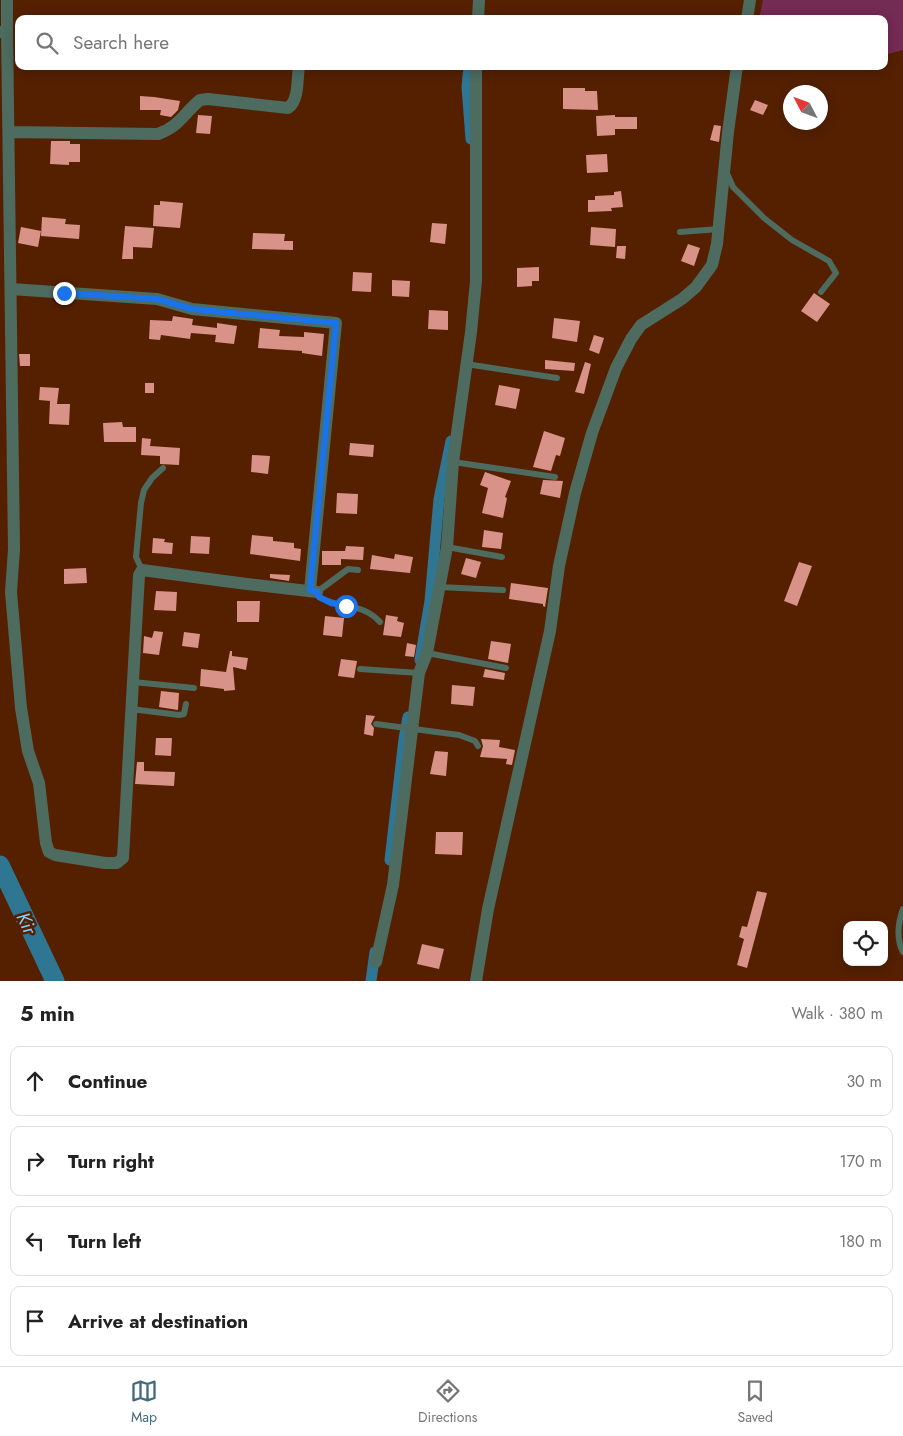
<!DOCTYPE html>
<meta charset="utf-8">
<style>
:root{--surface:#fff;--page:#f2f2f2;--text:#222;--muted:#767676;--line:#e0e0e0;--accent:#406b7e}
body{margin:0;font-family:Jost,sans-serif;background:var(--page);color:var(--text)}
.controls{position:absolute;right:15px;bottom:15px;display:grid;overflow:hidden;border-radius:10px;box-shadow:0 2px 12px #0003}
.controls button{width:45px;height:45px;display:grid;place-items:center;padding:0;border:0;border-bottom:1px solid var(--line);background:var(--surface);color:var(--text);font:25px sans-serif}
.compass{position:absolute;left:783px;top:85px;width:45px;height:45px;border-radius:50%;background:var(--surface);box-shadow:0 2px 12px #0003;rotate:311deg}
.stop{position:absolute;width:15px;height:15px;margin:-11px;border:4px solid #1a73e8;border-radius:50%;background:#fff}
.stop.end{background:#1a73e8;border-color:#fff;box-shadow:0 1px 5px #0008}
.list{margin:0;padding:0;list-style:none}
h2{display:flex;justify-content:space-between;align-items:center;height:65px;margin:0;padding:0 20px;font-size:21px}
h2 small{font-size:16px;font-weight:400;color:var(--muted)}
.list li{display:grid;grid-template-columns:32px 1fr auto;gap:15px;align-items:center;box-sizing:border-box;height:70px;margin:0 10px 10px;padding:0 10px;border:1px solid var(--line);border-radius:10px}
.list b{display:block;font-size:19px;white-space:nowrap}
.list em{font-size:16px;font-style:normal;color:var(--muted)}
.icon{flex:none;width:28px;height:28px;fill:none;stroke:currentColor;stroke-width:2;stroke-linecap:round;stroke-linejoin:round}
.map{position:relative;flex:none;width:903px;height:981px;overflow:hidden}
.search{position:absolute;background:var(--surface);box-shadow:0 2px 12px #0003;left:15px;right:15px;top:15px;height:55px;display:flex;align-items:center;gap:12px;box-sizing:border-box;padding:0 18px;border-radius:10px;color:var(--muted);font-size:19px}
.sheet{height:385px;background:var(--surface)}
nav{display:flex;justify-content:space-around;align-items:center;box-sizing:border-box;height:70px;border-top:1px solid var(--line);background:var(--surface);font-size:14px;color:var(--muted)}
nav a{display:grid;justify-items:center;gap:2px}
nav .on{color:var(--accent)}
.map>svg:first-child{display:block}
.green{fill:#742b54}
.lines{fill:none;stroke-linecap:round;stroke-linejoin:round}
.canal{stroke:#2f7692;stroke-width:11}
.river{stroke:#2f7692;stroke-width:19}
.building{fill:#d99288}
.service{stroke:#4e6b60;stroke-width:6}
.minor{stroke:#4e6b60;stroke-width:12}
.route{stroke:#1a73e8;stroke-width:6}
.labels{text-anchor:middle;stroke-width:5;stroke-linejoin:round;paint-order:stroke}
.water-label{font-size:19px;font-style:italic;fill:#7ed6fd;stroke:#542000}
</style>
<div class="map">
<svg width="903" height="981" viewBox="0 0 903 981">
<rect width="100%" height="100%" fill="#542000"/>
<path class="green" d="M763 0H903V50L884 55V19H759Z"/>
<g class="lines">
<path class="canal" d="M469 66 467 87 471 139
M420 660 430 601 439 499 451 441
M390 860 404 739 408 717
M371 981 375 952"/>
<path class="river" d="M0 865 55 981"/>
</g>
<path class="building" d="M563 88H585V91H597L598 110 563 109Z
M140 96 154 97 180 101 178 110 171 117 160 115 161 110H140Z
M755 100 768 105 763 115 750 110Z
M198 115 212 116 210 134 196 133Z
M615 115V117H637V129H615V135L597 136 596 116Z
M714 125 721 126 719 142 710 140Z
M51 141H70V144H80V162H69V165L50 164Z
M607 154 608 172 587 173 586 155Z
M621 191 623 207 611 208 612 211 588 212V200H595V196L614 195V192Z
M160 201 183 203 180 228 153 226 154 205H160Z
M42 217 66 219 65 224 80 225 79 239 41 236Z
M432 223 447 224 445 244 430 242Z
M125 226 154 228 152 248 133 247V259H122Z
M21 227 41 231 38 247 18 243Z
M591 227 616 229 615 247 590 245Z
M253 233 285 234 284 241H293V250L252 249Z
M688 244 700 248 694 266 681 261Z
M617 246H626L625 259 616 258Z
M539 267V281H532V286L517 287V268Z
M353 272 372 273 371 292 352 291Z
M392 280 410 281 409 297 392 296Z
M814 293 830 304 817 322 801 311Z
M429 310 448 311V330L428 329Z
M173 316 193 319 192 325 217 328V323L237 326 234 344 215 342 216 335 191 333 190 339 161 335 160 340 149 339 150 320 172 321Z
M554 318 580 321 577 342 552 338Z
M260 328 280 330 279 336 304 337V332L324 334 322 356 302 353V351L258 348Z
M594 335 604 338 599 354 589 350Z
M19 354H30V366H20Z
M545 360 575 363 574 371 545 369Z
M585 362 591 364 584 394 575 392Z
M145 383H154V393H145Z
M499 385 520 389 516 409 495 405Z
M40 387 59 388 57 404H70L69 425 49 424 50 401 39 400Z
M122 422 123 427H136V442H104L103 423Z
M544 431 565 438 560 456 556 455 551 471 533 467Z
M142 438 151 439 150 446 180 448 179 465 160 464V456L141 455Z
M350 443 374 445 373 457 349 455Z
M252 455 270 456 268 474 251 472Z
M485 472 511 481 505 497 507 498 503 518 482 513 488 488 480 485Z
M543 480 563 481 560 498 540 494Z
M337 493 358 494 357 514 336 513Z
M484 530 503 533 501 549 482 547Z
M252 535 273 537V541L294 543V548L301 549 300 561 250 554Z
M191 536 210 537 209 554 190 553Z
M153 538 165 539 164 542 173 543 172 554 152 553Z
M346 546 364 547 363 560 341 559V565H322V551H345Z
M395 554 413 557 410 573 370 569 372 555 394 559Z
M466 558 481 562 476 578 461 574Z
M799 562 812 566 797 606 784 601Z
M86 568 87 583 64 584V569Z
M270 574 290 575 289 581 270 578Z
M511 583 548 588 545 607 543 606V604L509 599Z
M156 591 177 592 176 611 154 610Z
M237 601H260L259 622H237Z
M386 615 398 617 397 621 404 623 401 637 383 635Z
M325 616 344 618 342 637 323 635Z
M154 631 163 632 159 655 143 653 144 636 152 638Z
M184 632 200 634 198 648 182 646Z
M491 641 511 644 508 663 488 659Z
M407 643 416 645 414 657 405 656Z
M230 651H232V656L248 658 246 670 233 667 235 690 224 691V689L200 686 201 669 226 672Z
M341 659 357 661 354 678 338 676Z
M485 669 505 673 504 680 483 677Z
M452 685 475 687 473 706 451 704Z
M161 691 179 693 178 710 159 707Z
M366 715 375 716 371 724 374 728 373 736 364 734Z
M156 738H172L171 756 155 755Z
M481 739 500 740 499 747 515 750 512 765 506 764 507 759 480 757 483 746Z
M435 751 448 752 446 776 430 774Z
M137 762H144V771L175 772 174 786 135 784Z
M436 832H463L462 855 435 854Z
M757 891 767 893 747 968 737 965 744 939 739 937 742 926 747 927Z
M422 944 444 949 439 969 417 964Z"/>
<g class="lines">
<path class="service" d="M726 171 733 187 764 218 792 240 829 261 836 273 821 292
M680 232 719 229
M466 364 557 378
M453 462 555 477
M447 547 502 557
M142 570 136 557 141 503 144 490 152 478 163 468
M358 570 348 569 317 592 319 597C342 610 362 602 380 622
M439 587 503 590
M427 653 506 668
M360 669 419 673
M133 682 194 688
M131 709 179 715 184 714 186 704
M376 724 459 735 475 741 478 746
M903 909C898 922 896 939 903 952"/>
<path class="minor" d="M7 0V33
M478 19 479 0
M747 19 750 0
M0 32 7 33 14 549 11 592 21 708 28 751 39 783 46 843 49 852 55 855 105 863H117L123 858 139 575 142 570 239 583 317 592
M9 132 158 134C180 126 183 114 200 100L208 99 288 108C299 101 297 79 299 66
M11 289 157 299 192 309 336 323 310 590
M376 962 393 885 419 673 427 653 447 547 453 462 471 332 476 281V66
M476 981 488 909 550 631 559 566 575 493 592 433 616 368 631 339 641 325 682 299 696 287 712 265 717 244 728 132 737 66"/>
</g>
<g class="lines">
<path class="route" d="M64 293 157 299 192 309 336 323 310 590 317 592 319 597 331 603 346 606"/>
</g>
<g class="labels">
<g class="water-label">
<text transform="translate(27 923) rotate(65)" y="7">Kir</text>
</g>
</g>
</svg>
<div class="controls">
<button><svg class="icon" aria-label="locate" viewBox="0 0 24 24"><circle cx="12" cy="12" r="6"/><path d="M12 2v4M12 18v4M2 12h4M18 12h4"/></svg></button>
</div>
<svg class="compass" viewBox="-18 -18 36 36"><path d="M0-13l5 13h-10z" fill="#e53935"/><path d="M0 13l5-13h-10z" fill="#767676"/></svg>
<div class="stop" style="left:346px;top:606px"></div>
<div class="stop end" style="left:64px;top:293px"></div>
<div class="search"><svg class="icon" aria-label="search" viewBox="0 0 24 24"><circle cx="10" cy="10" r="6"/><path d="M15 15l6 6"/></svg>Search here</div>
</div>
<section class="sheet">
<h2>5 min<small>Walk · 380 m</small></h2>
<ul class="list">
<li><svg class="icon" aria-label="ahead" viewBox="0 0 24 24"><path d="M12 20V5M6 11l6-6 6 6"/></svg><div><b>Continue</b></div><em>30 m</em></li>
<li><svg class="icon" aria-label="right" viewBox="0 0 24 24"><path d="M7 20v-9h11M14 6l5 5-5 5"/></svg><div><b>Turn right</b></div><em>170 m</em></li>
<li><svg class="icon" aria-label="left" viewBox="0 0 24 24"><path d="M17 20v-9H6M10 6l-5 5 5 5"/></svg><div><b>Turn left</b></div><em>180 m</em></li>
<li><svg class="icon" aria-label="arrive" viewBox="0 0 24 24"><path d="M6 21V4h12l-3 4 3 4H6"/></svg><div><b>Arrive at destination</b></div></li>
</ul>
</section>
<nav>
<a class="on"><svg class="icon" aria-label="map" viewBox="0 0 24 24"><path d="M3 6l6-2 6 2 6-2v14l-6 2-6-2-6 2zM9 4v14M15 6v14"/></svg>Map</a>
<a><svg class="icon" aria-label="directions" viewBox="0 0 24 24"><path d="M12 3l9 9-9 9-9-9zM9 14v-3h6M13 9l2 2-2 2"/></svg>Directions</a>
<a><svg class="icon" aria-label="saved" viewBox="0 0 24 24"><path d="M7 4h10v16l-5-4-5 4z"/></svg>Saved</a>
</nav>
